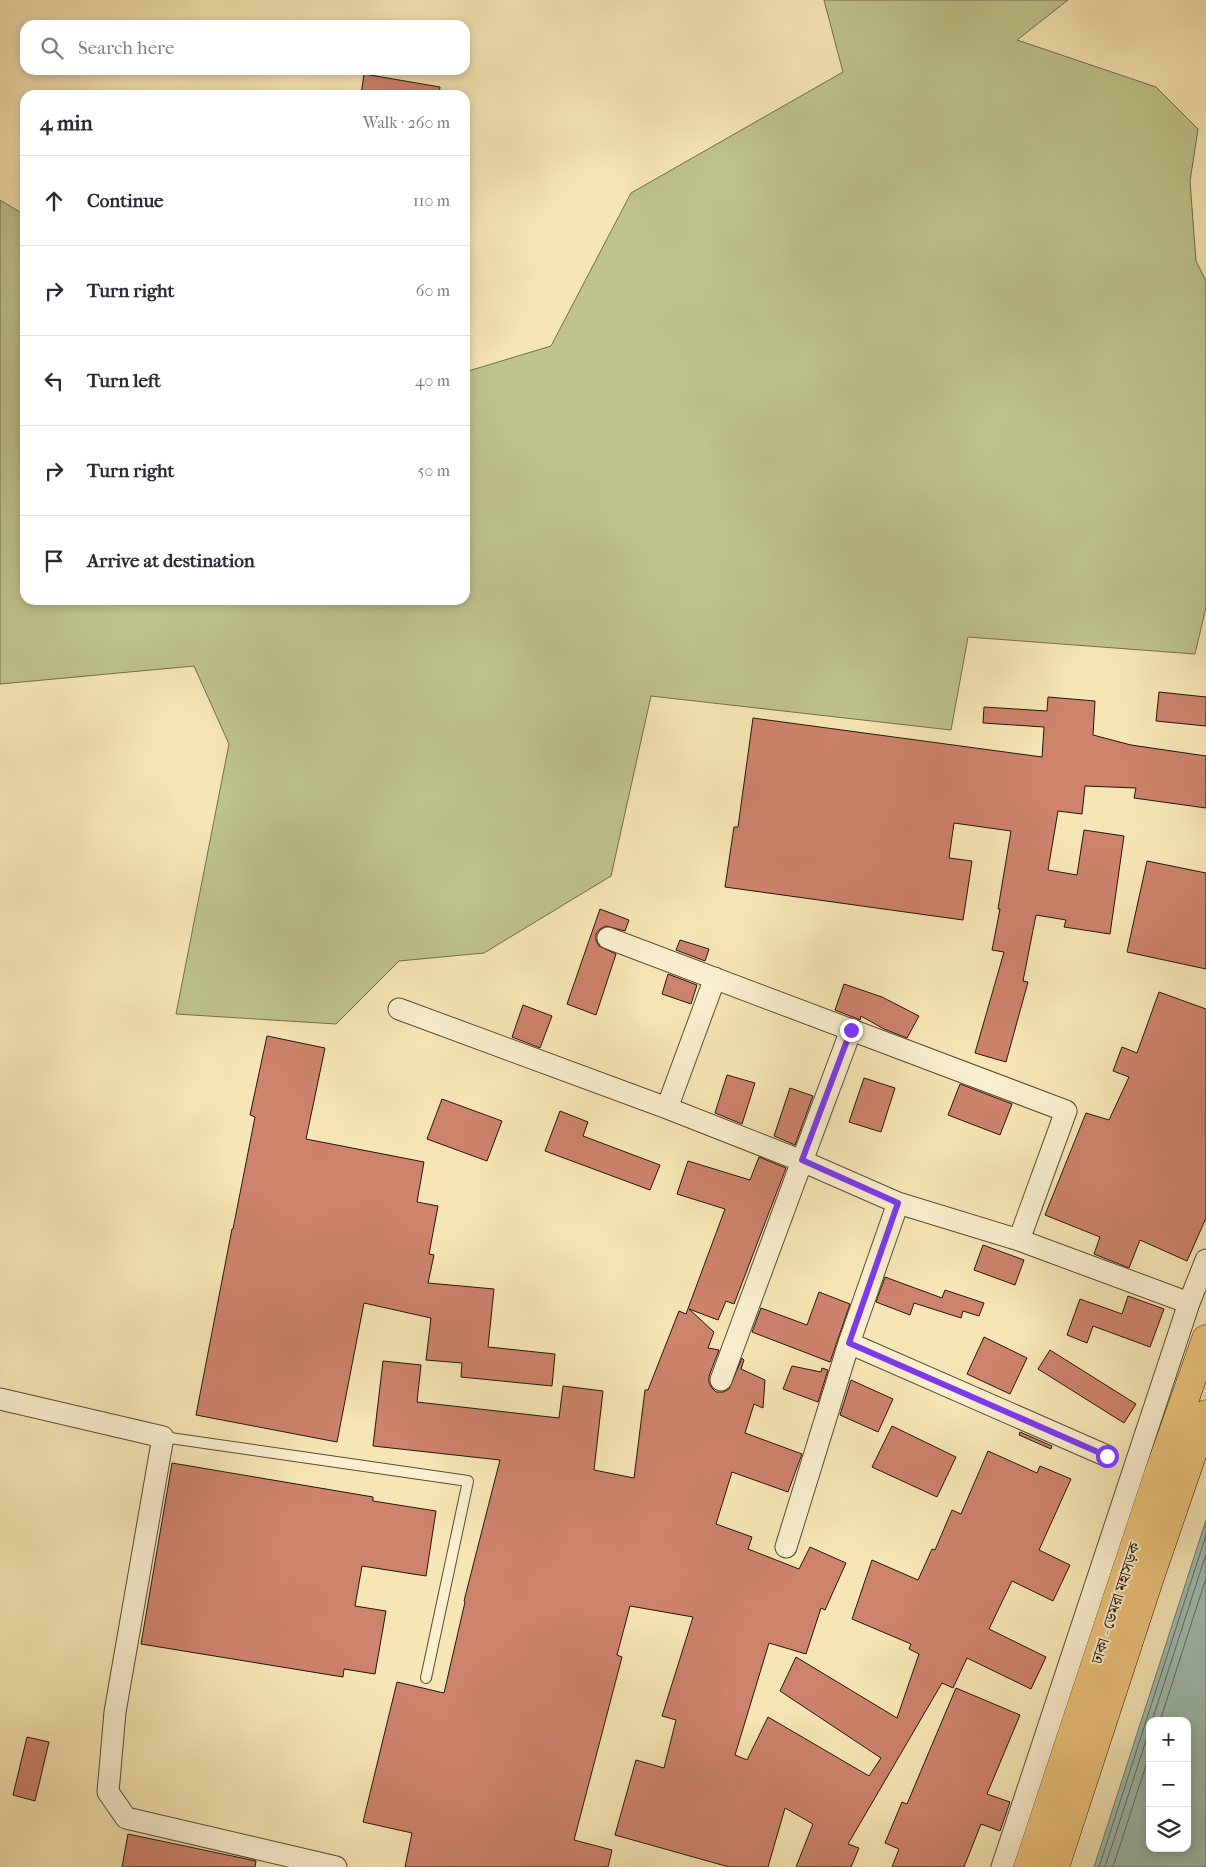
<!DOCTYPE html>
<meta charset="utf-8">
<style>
:root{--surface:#fff;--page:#f7f7f7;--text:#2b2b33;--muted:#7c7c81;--line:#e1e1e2}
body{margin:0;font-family:"IM FELL French Canon","Noto Serif Bengali",serif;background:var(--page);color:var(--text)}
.controls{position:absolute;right:15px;bottom:15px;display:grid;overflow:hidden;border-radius:10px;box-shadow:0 2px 8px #0003}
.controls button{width:45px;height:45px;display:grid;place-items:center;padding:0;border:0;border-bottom:1px solid var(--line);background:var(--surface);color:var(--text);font:25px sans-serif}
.stop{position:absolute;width:15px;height:15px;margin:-11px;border:4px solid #7c3aed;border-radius:50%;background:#fff}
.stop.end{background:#7c3aed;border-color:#fff;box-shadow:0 1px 5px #0008}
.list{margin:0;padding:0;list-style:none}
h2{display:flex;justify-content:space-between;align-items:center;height:65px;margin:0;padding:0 20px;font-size:21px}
h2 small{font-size:16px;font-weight:400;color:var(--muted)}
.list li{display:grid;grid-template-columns:32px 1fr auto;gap:15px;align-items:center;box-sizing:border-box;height:90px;padding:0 20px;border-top:1px solid var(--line)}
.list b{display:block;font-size:19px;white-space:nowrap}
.list em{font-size:16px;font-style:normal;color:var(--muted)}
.icon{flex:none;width:28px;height:28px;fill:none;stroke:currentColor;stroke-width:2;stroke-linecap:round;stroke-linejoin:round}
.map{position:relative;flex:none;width:1206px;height:1867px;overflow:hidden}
.search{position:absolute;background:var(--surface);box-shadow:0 2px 8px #0003;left:20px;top:20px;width:450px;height:55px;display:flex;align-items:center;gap:12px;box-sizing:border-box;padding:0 18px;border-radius:15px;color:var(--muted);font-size:19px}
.panel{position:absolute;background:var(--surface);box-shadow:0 2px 8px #0003;left:20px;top:90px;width:450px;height:515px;border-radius:15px}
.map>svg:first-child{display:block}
.green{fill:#bfc48c;stroke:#726d4a}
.water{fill:#9ebeb2;stroke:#6d7b6e;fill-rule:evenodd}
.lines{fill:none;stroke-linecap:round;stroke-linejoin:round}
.shore{stroke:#616a5e;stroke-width:1}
.building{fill:#ce836d;stroke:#241609}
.lane-casing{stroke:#594a34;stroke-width:12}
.street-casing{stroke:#594a34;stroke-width:23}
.primary-casing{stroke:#241609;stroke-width:29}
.lane{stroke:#faefcf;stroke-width:10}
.street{stroke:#faefcf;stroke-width:21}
.primary{stroke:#ecc37a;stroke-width:28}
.route{stroke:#7c3aed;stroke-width:6}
.labels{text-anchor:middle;stroke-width:4;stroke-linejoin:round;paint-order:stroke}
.street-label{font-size:16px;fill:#241609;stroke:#faefcf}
</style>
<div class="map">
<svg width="1206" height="1867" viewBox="0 0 1206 1867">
<rect width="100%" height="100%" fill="#f7e6b5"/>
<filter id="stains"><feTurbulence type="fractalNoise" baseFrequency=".004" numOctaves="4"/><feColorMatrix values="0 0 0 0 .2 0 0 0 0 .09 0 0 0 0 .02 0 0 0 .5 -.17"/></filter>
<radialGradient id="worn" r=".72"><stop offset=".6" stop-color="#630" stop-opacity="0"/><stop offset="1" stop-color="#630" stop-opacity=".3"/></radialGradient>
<path class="green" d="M824 0H1068L1017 40 1156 87 1198 129 1190 181 1196 261 1206 281V607L1195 654 968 637 951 730 651 696 611 876 484 953 399 961 336 1024 176 1014 229 744 194 666 0 684V200L25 215V600H465V372L551 346 631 193 843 72Z"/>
<path class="water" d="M1206 1520V1867H1094ZM1150 1721H1187V1848H1150Z"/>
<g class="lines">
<path class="shore" d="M1152 1721 1206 1554
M1160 1721 1206 1578
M1099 1867 1206 1535
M1105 1867 1150 1728
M1113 1867 1150 1753"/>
</g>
<path class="building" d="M364 74 440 87 439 95H361Z
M1159 692 1206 697V726L1156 721Z
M1048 697 1095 701 1093 735 1131 745 1206 756V808L1134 798 1136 788 1085 786 1082 814 1058 811 1048 870 1077 875 1084 830 1124 836 1110 934 1064 927 1066 920 1036 915 1023 981 1028 982 1006 1062 975 1053 1004 952 992 950 1000 909H998L1011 831 954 823 949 858 972 861 963 920 725 887 734 827H738L753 718 1042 757 1044 727 983 723 984 707 1047 711Z
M1147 861 1206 873V969L1127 952Z
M600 909 629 920 625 931 606 926 600 929 596 934V940L599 946 616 954 596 1015 567 1004Z
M680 940 709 949 705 961 676 950Z
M668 974 697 985 691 1004 662 994Z
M844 984 882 997 919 1016 907 1038 884 1029 861 1016 860 1020 835 1010Z
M1159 992 1206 1009V1218L1187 1261 1140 1240 1129 1268 1094 1254 1100 1237 1045 1215 1086 1113 1109 1120 1129 1077 1113 1071 1122 1047 1137 1053Z
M523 1005 552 1016 540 1048 512 1037Z
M267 1036 325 1048 306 1139 424 1162 417 1202 438 1206 429 1254 434 1255 428 1283 494 1289 488 1347 555 1354 552 1386 461 1377 462 1363 426 1360 431 1318 364 1303 337 1442 196 1415 232 1229H233L255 1117 250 1115Z
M727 1075 755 1083 742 1124 715 1113Z
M864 1078 895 1088 881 1132 849 1122Z
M960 1084 1012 1104 1000 1135 948 1115Z
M790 1088 813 1096 795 1145 774 1136Z
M442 1099 502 1121 487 1161 427 1139Z
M560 1111 588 1122 583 1136 660 1165 650 1190 545 1151Z
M759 1157 786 1168 734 1304 726 1301 718 1320 689 1309 714 1332 708 1348 719 1350 709 1376V1383L712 1388 716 1392H723L729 1389 742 1358 744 1360 741 1369 765 1380 763 1408 754 1404 745 1433 802 1454 788 1492 732 1472 716 1524 752 1537 748 1549 799 1569 810 1547 846 1563 825 1610 821 1608 806 1654 769 1643 735 1755 747 1760 768 1717 869 1776 881 1758 780 1691 796 1657 897 1718 919 1654 909 1649 911 1644 852 1619 872 1560 918 1580 932 1549 935 1550 952 1510 961 1514 988 1451 1037 1473 1040 1466 1071 1479 1039 1550 1070 1565 1053 1601 1012 1581 989 1629 1046 1657 1031 1689 967 1658 953 1688 942 1683 848 1844 859 1848 851 1867H796L813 1824 785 1808 768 1867H729L615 1835 636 1760 664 1768 676 1720 662 1716 693 1617 630 1606 617 1655 622 1657 574 1840 612 1850 608 1867H405L412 1833 363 1822 397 1682 444 1693 465 1602 464 1601 500 1460 373 1446 383 1361 421 1365 417 1402 559 1418 563 1386 603 1391 594 1470 634 1478 645 1390H648L679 1311 686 1314 725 1209 677 1194 688 1161 750 1180Z
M983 1245 1024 1260 1015 1285 974 1270Z
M885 1277 942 1298 945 1290 984 1303 979 1316 963 1311 961 1318 914 1303 910 1315 876 1302Z
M819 1292 850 1304 830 1362 752 1332 761 1308 807 1325Z
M1128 1296 1164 1309 1150 1347 1093 1326 1087 1343 1067 1335 1080 1299 1122 1314Z
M984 1337 1027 1358 1010 1394 967 1374Z
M1050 1350 1136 1404 1124 1423 1038 1369Z
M792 1366 821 1372 822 1368 828 1370 818 1402 783 1389Z
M851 1380 893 1399 878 1432 840 1415Z
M892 1426 956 1457 937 1497 872 1467Z
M1020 1432 1052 1446 1051 1449 1019 1435Z
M172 1463 373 1497V1501L436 1511 426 1576 362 1566 355 1606 386 1611 375 1674 344 1669 343 1677 141 1644Z
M956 1688 1020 1715 987 1794 1010 1802 1000 1831 981 1824 964 1867H892L899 1849 885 1843 902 1802 907 1804Z
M27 1737 49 1742 35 1801 13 1795Z
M128 1834 256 1861 255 1867H122Z"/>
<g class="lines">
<defs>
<path id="lane" d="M163 1437 468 1481 426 1678"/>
<path id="street" d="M608 938 1066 1111 1019 1240
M399 1009 667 1108 802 1161 851 1030
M667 1108 715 978
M849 1343 1107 1456
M721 1380 802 1161 898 1203 1019 1240 1189 1303
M0 1399 163 1437 115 1712 108 1792 126 1818 336 1867
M786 1547 849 1343 898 1203
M1002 1867 1189 1303 1206 1260"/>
<path id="primary" d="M1028 1867 1157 1478 1206 1339
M1055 1867 1150 1577 1206 1414"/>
</defs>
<use href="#lane" class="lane-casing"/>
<use href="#street" class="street-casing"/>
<use href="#primary" class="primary-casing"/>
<use href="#lane" class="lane"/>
<use href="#street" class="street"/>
<use href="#primary" class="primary"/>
</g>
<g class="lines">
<path class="route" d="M851 1030 802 1160 898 1203 849 1343 1107 1456"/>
</g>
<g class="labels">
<g class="street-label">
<text transform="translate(1115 1603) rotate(-72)" y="6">ঢাকা - ডেমরা মহাসড়ক</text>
</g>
</g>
<rect width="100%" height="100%" filter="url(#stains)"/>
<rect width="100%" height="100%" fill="url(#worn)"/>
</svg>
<div class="controls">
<button>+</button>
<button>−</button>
<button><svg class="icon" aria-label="layers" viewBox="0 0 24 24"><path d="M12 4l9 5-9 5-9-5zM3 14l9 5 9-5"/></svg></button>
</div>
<div class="stop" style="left:1107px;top:1456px"></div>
<div class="stop end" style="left:851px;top:1030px"></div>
<div class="search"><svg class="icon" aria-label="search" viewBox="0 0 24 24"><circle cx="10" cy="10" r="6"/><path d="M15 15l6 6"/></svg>Search here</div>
<section class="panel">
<h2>4 min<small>Walk · 260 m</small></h2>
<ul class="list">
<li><svg class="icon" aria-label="ahead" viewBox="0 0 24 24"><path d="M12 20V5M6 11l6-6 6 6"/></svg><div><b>Continue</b></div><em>110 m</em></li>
<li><svg class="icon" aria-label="right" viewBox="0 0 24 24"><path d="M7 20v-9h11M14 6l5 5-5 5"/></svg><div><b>Turn right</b></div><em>60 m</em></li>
<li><svg class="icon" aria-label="left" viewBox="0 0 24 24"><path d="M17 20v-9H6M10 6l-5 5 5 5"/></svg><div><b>Turn left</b></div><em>40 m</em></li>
<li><svg class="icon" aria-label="right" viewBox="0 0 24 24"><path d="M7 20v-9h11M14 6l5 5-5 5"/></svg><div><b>Turn right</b></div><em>50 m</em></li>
<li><svg class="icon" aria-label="arrive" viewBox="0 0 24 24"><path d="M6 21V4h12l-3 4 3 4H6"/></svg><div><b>Arrive at destination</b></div></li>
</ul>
</section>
</div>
